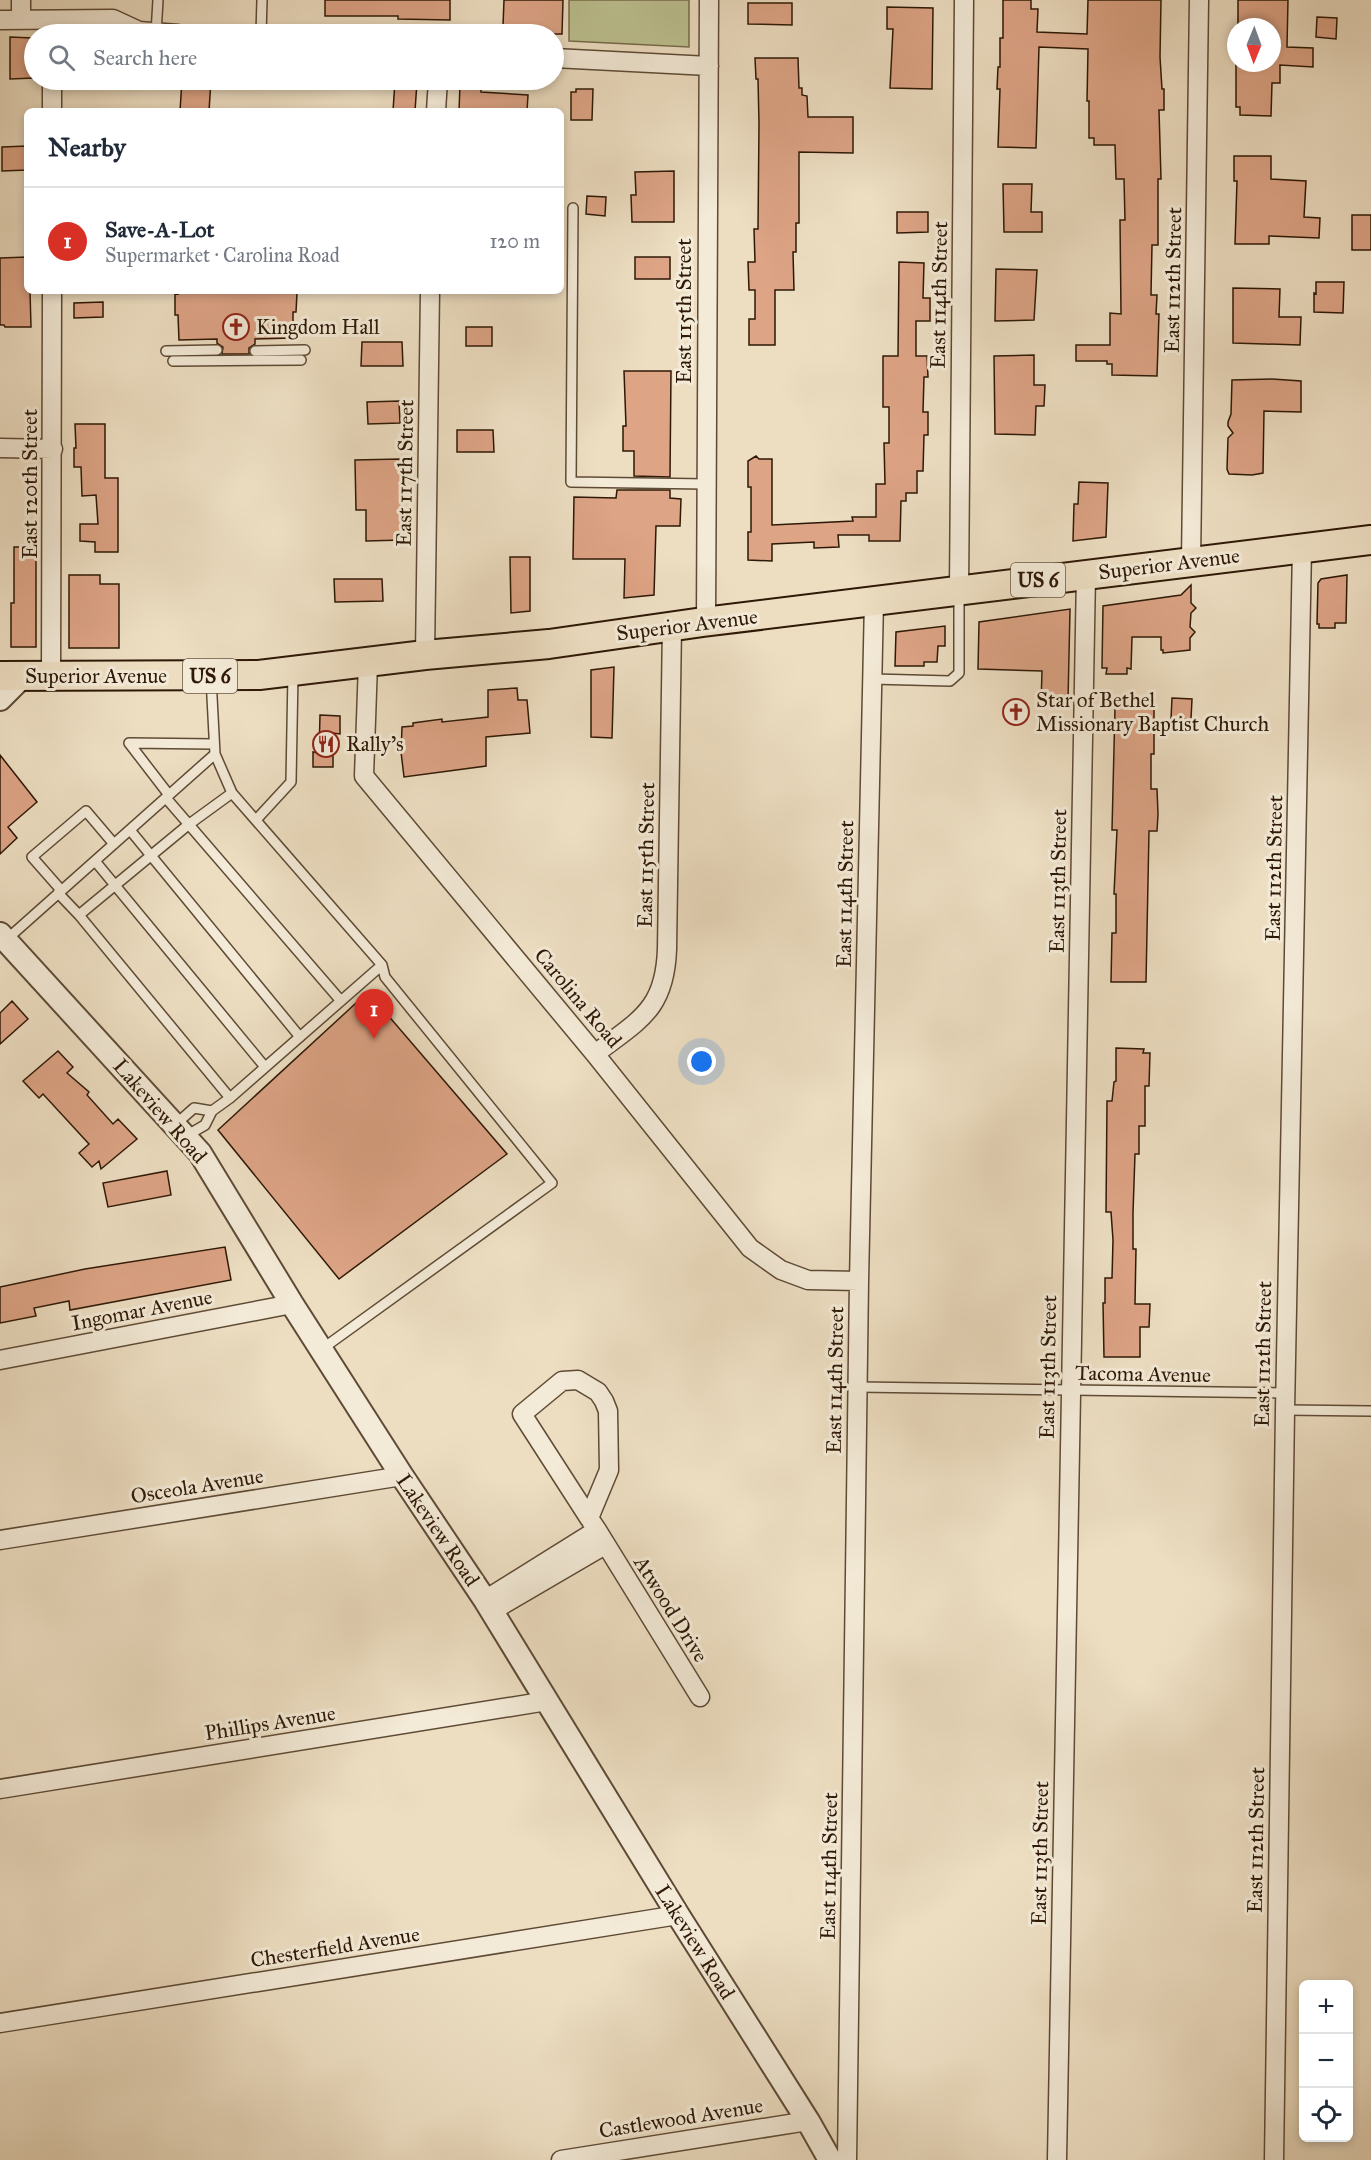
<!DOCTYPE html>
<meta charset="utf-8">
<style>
:root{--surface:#fff;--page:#f2f2f3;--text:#1f2937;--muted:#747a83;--line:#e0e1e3;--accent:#d93025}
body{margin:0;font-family:"IM FELL Great Primer",serif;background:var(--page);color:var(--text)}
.controls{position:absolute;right:18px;bottom:18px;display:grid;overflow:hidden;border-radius:9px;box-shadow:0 3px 9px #0003}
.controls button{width:54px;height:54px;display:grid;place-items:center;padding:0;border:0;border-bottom:2px solid var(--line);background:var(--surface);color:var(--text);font:30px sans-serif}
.compass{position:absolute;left:1227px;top:18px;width:54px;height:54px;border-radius:50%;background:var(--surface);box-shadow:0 3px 9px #0003;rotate:181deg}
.you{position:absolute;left:702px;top:1062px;width:21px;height:21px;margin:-15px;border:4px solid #fff;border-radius:50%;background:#1a73e8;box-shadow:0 0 0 9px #1a73e833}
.badge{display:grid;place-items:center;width:39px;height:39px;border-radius:50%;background:var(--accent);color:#fff;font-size:20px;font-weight:700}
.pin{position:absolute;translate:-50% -50px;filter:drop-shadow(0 2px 3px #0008)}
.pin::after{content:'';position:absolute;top:32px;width:21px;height:18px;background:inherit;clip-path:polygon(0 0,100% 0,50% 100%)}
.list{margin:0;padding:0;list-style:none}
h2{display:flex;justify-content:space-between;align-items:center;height:78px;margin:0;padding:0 24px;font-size:26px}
h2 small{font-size:20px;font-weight:400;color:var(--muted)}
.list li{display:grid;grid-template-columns:39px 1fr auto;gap:18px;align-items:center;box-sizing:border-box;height:108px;padding:0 24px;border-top:2px solid var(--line)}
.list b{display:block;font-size:22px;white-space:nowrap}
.list p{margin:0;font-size:20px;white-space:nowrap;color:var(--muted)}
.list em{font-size:20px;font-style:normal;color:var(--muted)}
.icon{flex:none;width:33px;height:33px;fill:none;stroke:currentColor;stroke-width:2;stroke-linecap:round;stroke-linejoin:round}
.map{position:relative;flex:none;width:1371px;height:2160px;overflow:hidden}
.search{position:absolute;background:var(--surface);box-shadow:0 3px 9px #0003;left:24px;top:24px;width:540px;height:66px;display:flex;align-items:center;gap:15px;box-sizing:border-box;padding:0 21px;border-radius:33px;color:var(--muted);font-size:22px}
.panel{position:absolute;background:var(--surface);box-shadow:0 3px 9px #0003;left:24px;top:108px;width:540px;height:186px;border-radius:9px}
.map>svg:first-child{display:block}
.green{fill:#bcc090;stroke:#756c4b;stroke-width:1.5}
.building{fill:#dda486;stroke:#2e1806;stroke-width:1.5}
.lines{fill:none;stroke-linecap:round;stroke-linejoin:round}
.service-casing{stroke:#5e4a35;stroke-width:12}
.minor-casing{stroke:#5e4a35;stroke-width:21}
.tertiary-casing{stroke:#5e4a35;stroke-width:26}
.primary-casing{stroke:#2e1806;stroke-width:32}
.service{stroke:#f3ead7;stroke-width:9}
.minor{stroke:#f3ead7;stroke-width:18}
.tertiary{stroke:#f3ead7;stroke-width:22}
.primary{stroke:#eddec2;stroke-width:28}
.labels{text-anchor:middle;stroke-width:6;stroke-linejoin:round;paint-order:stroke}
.shield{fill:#f3ead7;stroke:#695745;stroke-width:1.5}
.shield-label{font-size:20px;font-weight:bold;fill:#2e1806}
.street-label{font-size:21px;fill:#2e1806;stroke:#f3ead7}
.poi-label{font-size:21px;fill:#2e1806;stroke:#f3ead7;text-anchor:start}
</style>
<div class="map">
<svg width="1371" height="2160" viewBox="0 0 1371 2160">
<rect width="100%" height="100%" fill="#eddec2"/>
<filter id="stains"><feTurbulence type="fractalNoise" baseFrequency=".00333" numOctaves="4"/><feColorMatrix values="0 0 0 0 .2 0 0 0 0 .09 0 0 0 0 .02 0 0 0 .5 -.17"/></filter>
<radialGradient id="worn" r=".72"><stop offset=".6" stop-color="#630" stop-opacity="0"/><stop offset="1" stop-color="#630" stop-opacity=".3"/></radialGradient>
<path class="green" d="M569 0H689V47L569 41Z"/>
<path class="building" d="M325 0H450V20L398 19V16H325Z
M504 0H563L562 34H534V27L503 26Z
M1003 0H1031V9H1038L1037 32 1087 34 1088 0H1161L1160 57 1162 89H1164V110H1159L1161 179H1158V245H1152L1151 295H1157L1156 314H1159L1157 376 1112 375V364H1107V361H1076V345H1110V313L1121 314 1120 220H1125L1124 179H1116L1115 145H1094V138H1089V101H1087L1088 49 1039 47 1036 148 998 147 1000 89H997L998 67H1000V38H1003Z
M1238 0H1288L1287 47 1313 48V67L1280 65V83H1272L1271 116 1240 115V107H1236V63H1272V27H1238Z
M748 3H792V25L748 24Z
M887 7 933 8 932 89 890 88 893 29H887Z
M1317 17 1337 18 1336 39 1316 37Z
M10 37 33 38 34 78 10 79Z
M755 58H798L799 88H802V95L807 96 808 117H853V153L799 152V223H796V252H793L794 290H775V345H749V319H755V290H749L748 262H755L754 229H758L759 124 758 79H756Z
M182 80H211L209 111H180Z
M395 81 417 82 415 111H393Z
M460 85 481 86V92L528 95 527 111H459Z
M576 89H593L592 120H571V92H576Z
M27 146V170L2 171V147Z
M1234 156H1271V179L1306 181 1304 217 1320 218 1319 238 1269 236V244H1235L1237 181H1234Z
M674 171V222H632L631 195H636L635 172Z
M1003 184H1032L1031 212H1042V232H1004Z
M587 196 606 197 605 216 586 214Z
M897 212H928V232L897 233Z
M1352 215H1371V250H1352Z
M27 257V291H30L31 327H5L4 325H0V258Z
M635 257H670V279H635Z
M899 262 924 263 923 298H930V321H916V356H927L928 377H924L923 412H928V435H924L923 471H917V493H906V501H901L900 541H869V535H838L839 547 814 548V542L772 544V561L748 560V532H751V487H748V461L756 456 759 459H772V525L853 521 852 517H876V484H885L884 443H889V407H883V356H898Z
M996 269 1037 270 1034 320 995 321Z
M1316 282H1344L1343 313 1314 312V293L1316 294Z
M1233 288 1280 289 1279 317H1301L1300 345 1233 343Z
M178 291H294V293H297L296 312H293V338L255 339V344L249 348V354H222L223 347 217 343V339L179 340 178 315H175V293L178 294Z
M103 302V317L74 318V303Z
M466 327H492V346H466Z
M362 342H402L403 366H361Z
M1034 355V385H1045L1044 406H1036L1035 435 995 434 994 356Z
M624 371H671L670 477 634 476V451H623V426H626Z
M1272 379 1301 381V412L1264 411 1263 473 1252 475 1229 474 1227 469 1228 438 1233 433 1228 426V422L1231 414 1232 380Z
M399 401 400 423 368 424 367 402Z
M75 424H105V478H118V552H95V542L80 541V524H98L96 495 82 496 81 467H74V448H76Z
M457 430H493L494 452H457Z
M400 459 403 540 366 541V510H356L355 460Z
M1079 482 1108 483 1106 537 1073 541 1074 504H1078Z
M617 490H670V498L681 499 680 526H656L654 595 624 598 625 559H573L574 497 616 498Z
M14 547H36V647H11V603H14Z
M510 557H530V611L511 613Z
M69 575H100V584H119V648H69Z
M1347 575 1346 623H1335V628H1319V624H1317L1318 583 1321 579Z
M334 579H382L383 601 335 602Z
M1191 585V603L1196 608 1191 613 1190 627 1195 632 1190 638V650L1163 653V650H1161V637H1132L1131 669 1127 668V674H1106L1107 668H1102L1103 606 1181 595Z
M1070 609 1068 701 1041 704 1042 671 978 669 979 622Z
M945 626V646H938L937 662H924V666H895L896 632Z
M614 667 612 738 591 737V670Z
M517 688 518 700H527L530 733 486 737V766L404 777 401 752 402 727 413 726V723L442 719V722L488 717V690Z
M1172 698 1192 699 1191 719H1171Z
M1115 707 1154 708V754H1151V789H1157L1158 814 1157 831H1149L1146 982H1111L1112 933H1116V894H1114L1117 830H1112Z
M320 715 340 716V734L333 733V767H313V752L319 753Z
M0 755 37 802 8 827 17 838 0 854Z
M368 992 507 1154 339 1279 218 1130Z
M12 1001 28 1019 0 1044V1013Z
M1116 1048 1144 1049 1143 1053H1150L1149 1086H1145V1126H1139V1154H1135L1133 1213V1249H1136L1135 1304H1150L1149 1327H1140V1357H1104L1103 1303H1105V1278H1112L1113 1240 1111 1212H1106L1107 1101H1112L1114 1082 1116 1081Z
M58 1051 73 1067 67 1073 89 1092 87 1095 113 1124 118 1119 137 1139 101 1169 99 1161 92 1167 79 1153 89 1144 43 1094 39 1098 23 1081Z
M167 1171 171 1195 108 1207 103 1183Z
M225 1247 231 1280 70 1310 69 1301 34 1308 36 1316 0 1323V1287L85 1269Z"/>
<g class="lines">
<defs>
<path id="service" d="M156 33 158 0
M261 34 262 0
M573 208 571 482 706 484
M166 351 217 350
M255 351 305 350
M173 361 301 360
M211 678 215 754 232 793 382 965 385 977 552 1183 322 1349
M872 679 950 681 959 673V594
M169 795 129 743 214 744
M166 798 341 1001
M256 820 291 782 293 674
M130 830 300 1037
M95 861 265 1067
M61 890 32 857 86 811 114 844
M58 893 79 915 188 825 232 793
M79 915 230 1098
M6 940 215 754
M176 1124 194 1108 212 1111
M186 1136 205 1125 212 1111 230 1098 382 965
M858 1387 1285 1393
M1285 1410 1371 1411"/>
<path id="minor" d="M0 20 113 19 139 31 178 34
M21 20V0
M554 58 709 66
M52 80V111
M436 111 438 80
M0 448 53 449
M1191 561 1199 0
M959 590 964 0
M706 622 709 0
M425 655 430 291
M368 663 364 776 595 1054 750 1248 781 1270 808 1280 859 1281
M51 676 52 291
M595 1054C639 1020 665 1010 667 949L672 626
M0 1360 292 1304
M589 1518 609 1470 608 1411 604 1401 598 1392 578 1380 562 1381 522 1414 589 1518 597 1530 700 1697
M0 1540 402 1476
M485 1600 597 1530
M492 1611 605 1545
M0 1789 547 1701
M0 2023 678 1915
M561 2160 808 2121
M847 2160 859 1281 874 601
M1057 2160 1086 574
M1274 2160 1285 1410 1302 548"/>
<path id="tertiary" d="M0 699 22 677
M0 934 200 1153 292 1304 402 1476 485 1600 678 1915 808 2121 830 2160"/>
<path id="primary" d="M0 676 259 675 425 655 549 644 703 622 1371 540"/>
</defs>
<use href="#service" class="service-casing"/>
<use href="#minor" class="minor-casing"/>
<use href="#tertiary" class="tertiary-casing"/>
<use href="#primary" class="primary-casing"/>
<use href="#service" class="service"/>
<use href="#minor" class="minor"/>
<use href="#tertiary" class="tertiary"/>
<use href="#primary" class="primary"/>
</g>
<defs>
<symbol id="church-ring" viewBox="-11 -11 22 22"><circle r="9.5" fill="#f3ead7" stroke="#8f2418" stroke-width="1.5"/><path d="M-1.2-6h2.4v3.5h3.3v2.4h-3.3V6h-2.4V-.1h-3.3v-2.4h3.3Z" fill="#8f2418"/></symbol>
<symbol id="restaurant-ring" viewBox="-11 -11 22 22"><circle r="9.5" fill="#f3ead7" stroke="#8f2418" stroke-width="1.5"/><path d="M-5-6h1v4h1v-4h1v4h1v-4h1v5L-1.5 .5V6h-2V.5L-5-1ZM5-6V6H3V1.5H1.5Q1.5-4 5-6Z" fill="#8f2418"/></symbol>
</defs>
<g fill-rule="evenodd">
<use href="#church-ring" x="221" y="312" width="30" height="30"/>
<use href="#church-ring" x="1001" y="697" width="30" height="30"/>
<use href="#restaurant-ring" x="311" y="729" width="30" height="30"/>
</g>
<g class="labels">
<g class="shield">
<rect x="1011" y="563" width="54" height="34" rx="4.5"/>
<rect x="183" y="659" width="54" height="34" rx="4.5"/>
</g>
<g class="shield-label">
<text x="1038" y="587">US 6</text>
<text x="210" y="683">US 6</text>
</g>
<g class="street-label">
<text transform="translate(1173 280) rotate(-89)" y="7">East 112th Street</text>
<text transform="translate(939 295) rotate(-89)" y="7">East 114th Street</text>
<text transform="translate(684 311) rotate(-90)" y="7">East 115th Street</text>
<text transform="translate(405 473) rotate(-89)" y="7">East 117th Street</text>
<text transform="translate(30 484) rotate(-90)" y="7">East 120th Street</text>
<text transform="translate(1169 564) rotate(-7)" y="7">Superior Avenue</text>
<text transform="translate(687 625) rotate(-7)" y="7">Superior Avenue</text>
<text x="96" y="683">Superior Avenue</text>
<text transform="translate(646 855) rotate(-89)" y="7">East 115th Street</text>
<text transform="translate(1274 868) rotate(-89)" y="7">East 112th Street</text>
<text transform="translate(1058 881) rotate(-89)" y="7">East 113th Street</text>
<text transform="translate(845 894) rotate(-89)" y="7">East 114th Street</text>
<text transform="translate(578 998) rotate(50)" y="7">Carolina Road</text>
<text transform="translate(160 1111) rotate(49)" y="7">Lakeview Road</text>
<text transform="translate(142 1310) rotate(-11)" y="7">Ingomar Avenue</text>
<text transform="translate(1263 1354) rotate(-89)" y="7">East 112th Street</text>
<text transform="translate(1048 1367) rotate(-89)" y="7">East 113th Street</text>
<text transform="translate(1143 1374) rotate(1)" y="7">Tacoma Avenue</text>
<text transform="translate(835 1380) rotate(-89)" y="7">East 114th Street</text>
<text transform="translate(197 1486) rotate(-9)" y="7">Osceola Avenue</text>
<text transform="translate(438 1530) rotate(56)" y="7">Lakeview Road</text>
<text transform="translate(671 1609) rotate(58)" y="7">Atwood Drive</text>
<text transform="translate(270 1723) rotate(-9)" y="7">Phillips Avenue</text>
<text transform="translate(1256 1840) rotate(-89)" y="7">East 112th Street</text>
<text transform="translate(1040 1853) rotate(-89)" y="7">East 113th Street</text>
<text transform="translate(829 1866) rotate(-89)" y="7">East 114th Street</text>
<text transform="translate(695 1942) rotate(58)" y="7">Lakeview Road</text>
<text transform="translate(335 1947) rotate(-9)" y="7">Chesterfield Avenue</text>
<text transform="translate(681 2118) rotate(-9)" y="7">Castlewood Avenue</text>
</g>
<g class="poi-label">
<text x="256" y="334">Kingdom Hall</text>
<text x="1036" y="707">Star of Bethel<tspan x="1036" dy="24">Missionary Baptist Church</tspan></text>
<text x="346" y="751">Rally's</text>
</g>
</g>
<rect width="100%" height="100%" filter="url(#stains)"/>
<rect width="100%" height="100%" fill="url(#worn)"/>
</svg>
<div class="controls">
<button>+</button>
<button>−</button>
<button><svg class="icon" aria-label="locate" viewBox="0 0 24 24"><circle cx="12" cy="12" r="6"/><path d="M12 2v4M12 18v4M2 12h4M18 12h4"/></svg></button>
</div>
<svg class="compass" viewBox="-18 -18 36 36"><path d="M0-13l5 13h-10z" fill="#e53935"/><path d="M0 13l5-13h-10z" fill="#747a83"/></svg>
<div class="you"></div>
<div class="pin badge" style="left:374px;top:1039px">1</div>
<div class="search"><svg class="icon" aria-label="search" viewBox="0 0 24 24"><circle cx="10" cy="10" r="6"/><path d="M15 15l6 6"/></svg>Search here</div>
<section class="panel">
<h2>Nearby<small></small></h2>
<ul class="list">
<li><span class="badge">1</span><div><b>Save-A-Lot</b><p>Supermarket · Carolina Road</p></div><em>120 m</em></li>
</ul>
</section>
</div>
